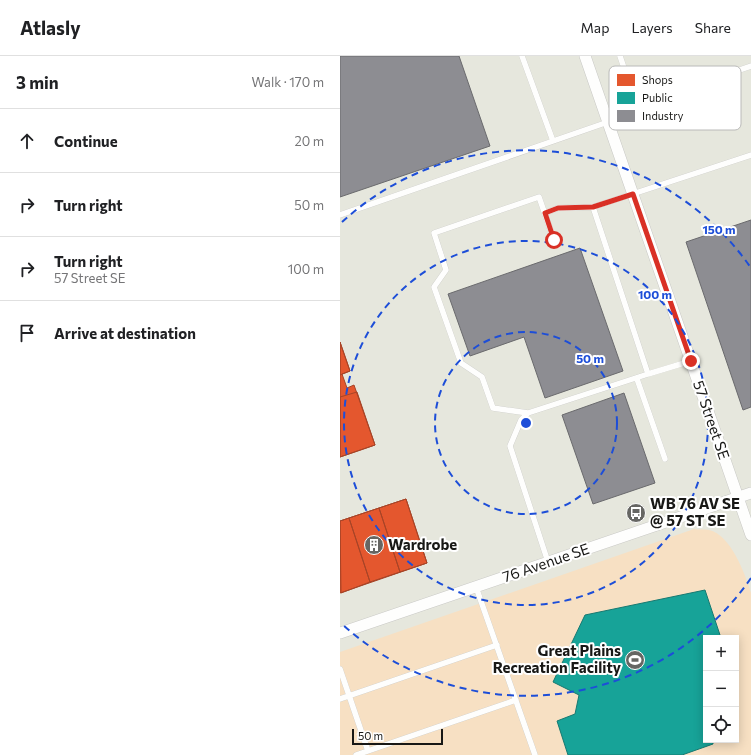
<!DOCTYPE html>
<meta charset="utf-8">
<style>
:root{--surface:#fff;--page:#f2f2f2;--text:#202124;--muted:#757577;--line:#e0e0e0}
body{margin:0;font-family:Commissioner,sans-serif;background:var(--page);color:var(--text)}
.controls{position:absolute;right:12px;bottom:12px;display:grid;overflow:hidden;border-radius:0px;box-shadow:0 2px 10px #0003}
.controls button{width:36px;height:36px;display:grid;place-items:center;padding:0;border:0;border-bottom:1px solid var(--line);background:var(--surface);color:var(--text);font:20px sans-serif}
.scale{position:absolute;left:12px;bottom:10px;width:91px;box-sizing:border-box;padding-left:4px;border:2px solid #181816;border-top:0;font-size:11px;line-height:14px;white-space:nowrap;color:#181816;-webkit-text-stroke:3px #fff;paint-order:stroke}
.stop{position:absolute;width:12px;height:12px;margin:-9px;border:3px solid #d93025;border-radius:50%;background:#fff}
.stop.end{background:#d93025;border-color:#fff;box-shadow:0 1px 4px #0008}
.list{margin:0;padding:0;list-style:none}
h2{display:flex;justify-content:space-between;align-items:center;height:52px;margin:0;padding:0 16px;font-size:17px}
h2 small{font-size:13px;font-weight:400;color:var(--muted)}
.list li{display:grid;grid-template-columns:26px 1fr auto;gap:12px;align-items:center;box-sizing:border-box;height:64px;padding:0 16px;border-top:1px solid var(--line)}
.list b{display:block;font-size:15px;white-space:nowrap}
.list p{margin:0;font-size:13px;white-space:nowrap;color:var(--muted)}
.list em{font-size:13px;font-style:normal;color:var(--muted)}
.icon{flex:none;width:22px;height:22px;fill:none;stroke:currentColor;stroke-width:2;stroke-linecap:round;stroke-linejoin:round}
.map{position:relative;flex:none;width:411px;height:699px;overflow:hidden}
header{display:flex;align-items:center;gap:24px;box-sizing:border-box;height:56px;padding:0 20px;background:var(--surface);border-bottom:1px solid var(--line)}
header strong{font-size:19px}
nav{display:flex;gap:22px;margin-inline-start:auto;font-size:14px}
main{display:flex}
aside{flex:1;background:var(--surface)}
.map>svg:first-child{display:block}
.built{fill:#e6e7dd;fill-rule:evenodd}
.green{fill:#f7e0c3;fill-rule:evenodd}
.shops{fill:#e4572e;stroke:#a74427}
.public{fill:#17a398;stroke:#177971}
.industry{fill:#8d8d92;stroke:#6a6a6d}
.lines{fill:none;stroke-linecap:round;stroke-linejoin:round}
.lane-casing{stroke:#c8c8c5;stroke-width:6}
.street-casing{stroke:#c8c8c5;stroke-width:12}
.lane{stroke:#fefefd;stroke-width:5.5}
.street{stroke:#fefefd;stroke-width:11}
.route{stroke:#d93025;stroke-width:5}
.ring{fill:none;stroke:#1d4ed8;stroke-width:2;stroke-dasharray:7 5}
.labels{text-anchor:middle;stroke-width:4;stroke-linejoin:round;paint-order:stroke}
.street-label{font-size:15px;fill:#181816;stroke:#fff}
.poi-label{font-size:15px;font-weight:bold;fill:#181816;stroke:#fff;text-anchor:start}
.key{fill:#fff;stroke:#babab9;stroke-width:1}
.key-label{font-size:11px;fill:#181816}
.centre{fill:#1d4ed8;stroke:#fff;stroke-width:2}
.ring-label{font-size:12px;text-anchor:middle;font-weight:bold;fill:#1d4ed8;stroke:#fff;stroke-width:4;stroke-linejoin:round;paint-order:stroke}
</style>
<header>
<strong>Atlasly</strong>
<nav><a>Map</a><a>Layers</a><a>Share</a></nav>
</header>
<main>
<aside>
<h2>3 min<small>Walk · 170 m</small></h2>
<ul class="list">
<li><svg class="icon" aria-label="ahead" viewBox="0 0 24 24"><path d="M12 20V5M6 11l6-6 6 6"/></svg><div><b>Continue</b></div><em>20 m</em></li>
<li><svg class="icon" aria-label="right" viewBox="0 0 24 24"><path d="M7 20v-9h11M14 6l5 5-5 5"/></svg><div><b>Turn right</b></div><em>50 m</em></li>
<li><svg class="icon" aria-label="right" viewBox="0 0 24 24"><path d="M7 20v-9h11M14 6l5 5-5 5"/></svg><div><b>Turn right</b><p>57 Street SE</p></div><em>100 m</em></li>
<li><svg class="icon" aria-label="arrive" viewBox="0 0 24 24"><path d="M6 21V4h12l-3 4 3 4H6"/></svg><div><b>Arrive at destination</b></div></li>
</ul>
</aside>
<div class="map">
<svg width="411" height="699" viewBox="0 0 411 699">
<rect width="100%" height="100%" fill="#f6f6f2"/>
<path class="built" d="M0 0H411V699H0ZM366 582H396V684H366Z"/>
<path class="green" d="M354 473C359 474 365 473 369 474 391 479 405 518 411 537V699H0V596ZM366 582H396V684H366Z"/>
<path class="shops" d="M0 286 10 315 2 318 7 332 14 329 35 389 0 401Z
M0 286 10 315 0 319Z
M17 336 35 389 0 401V341Z
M66 443 87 507 0 537V465Z
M66 443 87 507 60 516 39 452Z
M39 452 60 516 30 526 9 462Z
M9 462 30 526 1 537 0 465Z"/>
<path class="public" d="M365 534 381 582H366V684H373V688L342 699H228L217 665 235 658 239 639 213 626 245 559Z"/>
<path class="industry" d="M0 0H119L150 90 0 141Z
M411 164V351L403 354 346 186Z
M240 192 283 315 205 342 184 281 130 300 108 238Z
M284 337 315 427 253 448 222 359Z"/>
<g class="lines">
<defs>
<path id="lane" d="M182 0 213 85
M280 0 296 47 323 40 411 10
M265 57 296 47
M205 157 218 152 253 151
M0 159 268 66
M351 305 308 318 253 151 411 99
M297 323 325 403
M188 357 153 352 142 321 121 307 94 231 106 214 94 177 199 141 214 184
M208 506 170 390 181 364 188 357 308 318
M136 531 195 699
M0 613 28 695
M0 643 157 589
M16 699 176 644"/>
<path id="street" d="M245 0 411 479
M0 577 411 437"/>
</defs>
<use href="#lane" class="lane-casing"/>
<use href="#street" class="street-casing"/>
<use href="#lane" class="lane"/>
<use href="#street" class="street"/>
</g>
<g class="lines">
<path class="route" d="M214 184 205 157 218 152 253 151 293 138 351 305"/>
</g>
<g class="ring">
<circle cx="186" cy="367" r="91"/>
<circle cx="186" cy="367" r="182"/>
<path d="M411 522A273 273 0 0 1 2 568M2 166A273 273 0 0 1 411 212"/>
</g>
<defs>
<symbol id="bus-disc" viewBox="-11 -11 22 22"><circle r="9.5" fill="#666663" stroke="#fff"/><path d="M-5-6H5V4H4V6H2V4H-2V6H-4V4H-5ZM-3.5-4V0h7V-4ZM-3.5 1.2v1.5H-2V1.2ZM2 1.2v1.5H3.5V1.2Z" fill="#fff"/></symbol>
<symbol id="building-disc" viewBox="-11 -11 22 22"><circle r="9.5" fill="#666663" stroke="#fff"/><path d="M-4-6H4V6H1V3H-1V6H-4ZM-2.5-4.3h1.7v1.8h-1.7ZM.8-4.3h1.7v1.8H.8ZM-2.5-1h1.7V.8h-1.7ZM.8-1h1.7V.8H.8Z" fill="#fff"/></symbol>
<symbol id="stadium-disc" viewBox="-11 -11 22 22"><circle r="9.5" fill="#666663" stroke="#fff"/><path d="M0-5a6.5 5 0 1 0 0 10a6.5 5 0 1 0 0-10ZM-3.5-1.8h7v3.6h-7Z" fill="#fff"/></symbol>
</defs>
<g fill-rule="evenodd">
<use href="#bus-disc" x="285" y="446" width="22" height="22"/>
<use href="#building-disc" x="23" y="478" width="22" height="22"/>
<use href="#stadium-disc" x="284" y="593" width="22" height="22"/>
</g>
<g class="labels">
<g class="street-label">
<text transform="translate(371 364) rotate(71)" y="5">57 Street SE</text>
<text transform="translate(206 507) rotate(-19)" y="5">76 Avenue SE</text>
</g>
<g class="poi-label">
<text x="310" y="453">WB 76 AV SE<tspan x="310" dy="17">@ 57 ST SE</tspan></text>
<text x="48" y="494">Wardrobe</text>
<text x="281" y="600" text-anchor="end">Great Plains<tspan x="281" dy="17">Recreation Facility</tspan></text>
</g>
</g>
<rect x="269" y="10" width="132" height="64" rx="6" class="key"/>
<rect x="277" y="18" width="18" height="12" fill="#e4572e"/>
<rect x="277" y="36" width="18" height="12" fill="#17a398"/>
<rect x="277" y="54" width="18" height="12" fill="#8d8d92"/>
<g class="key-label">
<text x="302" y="28">Shops</text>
<text x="302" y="46">Public</text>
<text x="302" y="64">Industry</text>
</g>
<circle cx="186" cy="367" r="6" class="centre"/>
<g class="ring-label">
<text x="379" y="178">150 m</text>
<text x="315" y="243">100 m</text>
<text x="250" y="307">50 m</text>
</g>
</svg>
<div class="controls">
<button>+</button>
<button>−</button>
<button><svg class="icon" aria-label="locate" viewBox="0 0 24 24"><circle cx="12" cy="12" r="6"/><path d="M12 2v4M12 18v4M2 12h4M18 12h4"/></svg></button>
</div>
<div class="scale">50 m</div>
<div class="stop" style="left:214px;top:184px"></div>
<div class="stop end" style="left:351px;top:305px"></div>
</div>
</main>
